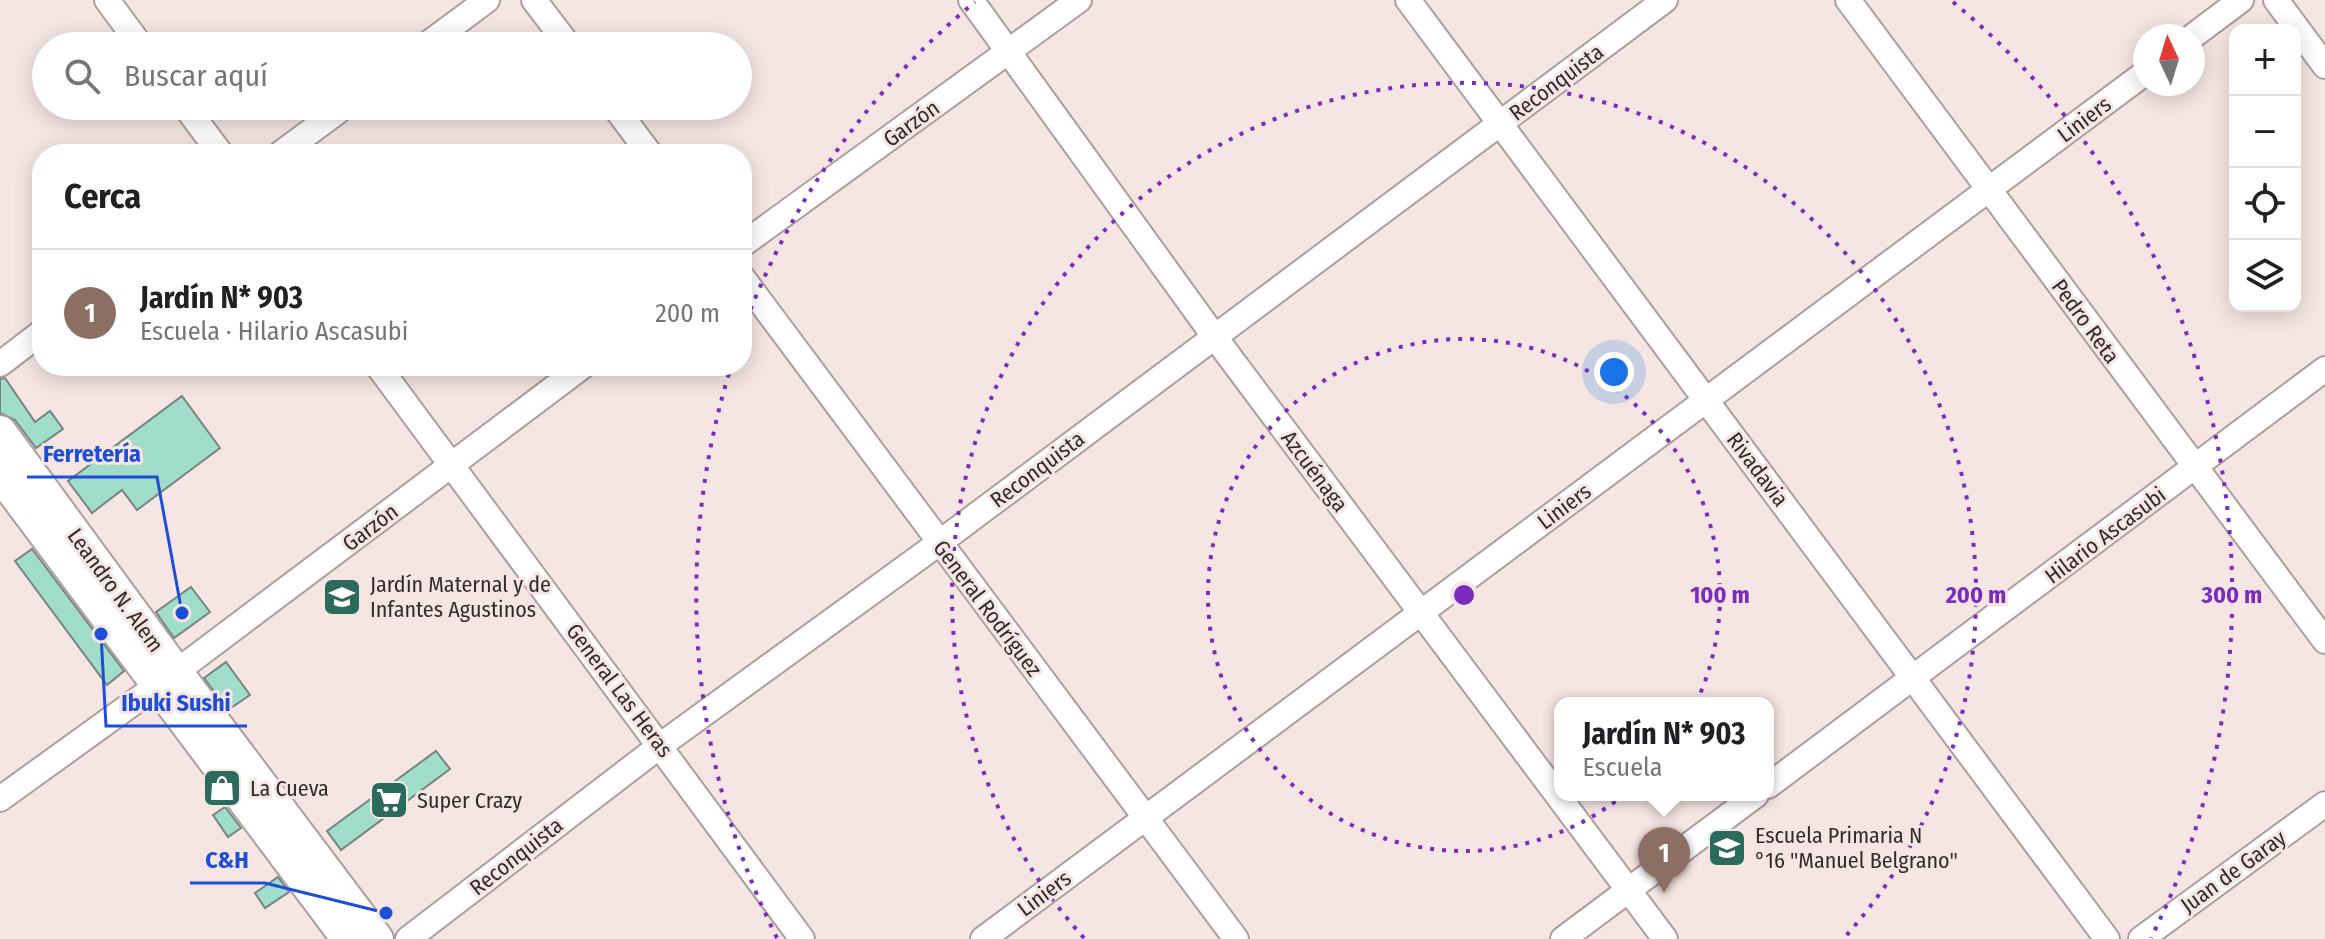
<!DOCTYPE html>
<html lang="es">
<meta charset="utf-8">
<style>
:root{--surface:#fff;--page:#f6f6f6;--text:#202124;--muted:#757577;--line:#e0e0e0;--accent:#db2777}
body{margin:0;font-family:"Fira Sans Condensed",sans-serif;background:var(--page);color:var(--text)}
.controls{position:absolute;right:24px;top:24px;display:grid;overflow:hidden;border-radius:16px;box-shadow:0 4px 20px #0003}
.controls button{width:72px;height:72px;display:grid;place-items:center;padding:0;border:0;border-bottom:2px solid var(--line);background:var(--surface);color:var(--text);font:40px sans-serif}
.compass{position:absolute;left:2133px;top:24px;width:72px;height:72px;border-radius:50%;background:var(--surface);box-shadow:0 4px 20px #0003;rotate:356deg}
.you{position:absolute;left:1614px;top:372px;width:28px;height:28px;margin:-20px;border:6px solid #fff;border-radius:50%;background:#1a73e8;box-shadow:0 0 0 12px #1a73e833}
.badge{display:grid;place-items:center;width:52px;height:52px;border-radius:50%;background:var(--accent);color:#fff;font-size:26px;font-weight:700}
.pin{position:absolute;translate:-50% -66px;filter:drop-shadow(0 2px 4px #0008)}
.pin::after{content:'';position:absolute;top:42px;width:28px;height:24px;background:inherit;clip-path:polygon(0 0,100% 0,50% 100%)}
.popup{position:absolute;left:1554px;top:697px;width:220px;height:104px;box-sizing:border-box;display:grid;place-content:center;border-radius:16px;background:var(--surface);filter:drop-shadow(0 2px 6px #0005);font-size:26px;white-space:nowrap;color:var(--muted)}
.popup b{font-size:30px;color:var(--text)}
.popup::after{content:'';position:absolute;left:50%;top:100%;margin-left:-16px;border:16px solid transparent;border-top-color:var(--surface)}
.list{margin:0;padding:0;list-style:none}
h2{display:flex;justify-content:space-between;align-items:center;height:104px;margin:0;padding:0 32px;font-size:34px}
h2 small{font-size:26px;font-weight:400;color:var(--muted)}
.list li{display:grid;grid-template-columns:52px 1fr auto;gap:24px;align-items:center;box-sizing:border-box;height:128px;padding:0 32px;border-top:2px solid var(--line)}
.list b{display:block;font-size:30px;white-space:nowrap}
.list p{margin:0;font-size:26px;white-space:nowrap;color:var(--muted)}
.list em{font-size:26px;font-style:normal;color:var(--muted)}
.icon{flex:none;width:44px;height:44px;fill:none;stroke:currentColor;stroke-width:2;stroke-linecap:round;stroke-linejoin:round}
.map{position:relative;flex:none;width:2325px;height:939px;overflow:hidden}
.search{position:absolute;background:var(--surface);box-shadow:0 4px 20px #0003;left:32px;top:32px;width:720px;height:88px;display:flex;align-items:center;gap:20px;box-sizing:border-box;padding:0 28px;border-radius:44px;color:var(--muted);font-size:30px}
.panel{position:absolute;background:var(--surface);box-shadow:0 4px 20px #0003;left:32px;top:144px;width:720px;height:232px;border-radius:32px}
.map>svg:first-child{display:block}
.building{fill:#a1ddcb;stroke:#778480;stroke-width:2}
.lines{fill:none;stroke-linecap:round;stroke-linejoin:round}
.minor-casing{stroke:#ac9e9c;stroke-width:28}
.major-casing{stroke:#ac9e9c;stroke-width:36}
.minor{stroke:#fff;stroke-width:24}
.major{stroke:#fff;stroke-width:32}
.ring{fill:none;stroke:#7b2cbf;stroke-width:4;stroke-dasharray:4 8}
.labels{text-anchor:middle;stroke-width:6;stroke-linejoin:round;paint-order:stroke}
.street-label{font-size:22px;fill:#312c2b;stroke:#f5e6e3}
.poi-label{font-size:22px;fill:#312c2b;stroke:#f5e6e3;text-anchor:start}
.centre{fill:#7b2cbf;stroke:#f5e6e3;stroke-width:4}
.ring-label{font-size:24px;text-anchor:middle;font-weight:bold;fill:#7b2cbf;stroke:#f5e6e3;stroke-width:6;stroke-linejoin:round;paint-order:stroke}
.leader{fill:none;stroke:#1d4ed8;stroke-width:3}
.callout-dot{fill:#1d4ed8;stroke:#f5e6e3;stroke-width:3}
.callout-label{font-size:24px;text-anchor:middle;font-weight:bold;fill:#1d4ed8;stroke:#f5e6e3;stroke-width:6;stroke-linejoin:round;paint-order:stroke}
</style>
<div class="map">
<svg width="2325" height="939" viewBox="0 0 2325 939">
<rect width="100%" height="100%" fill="#f5e6e3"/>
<path class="building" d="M5 378 35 422 50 411 63 429 36 448 15 420 0 413V379Z
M182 396 220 448 137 510 122 490 92 513 68 481Z
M32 549 124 671 107 685 15 561Z
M191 587 210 612 174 638 156 612Z
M226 662 250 695 228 710 204 678Z
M436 751 450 769 341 850 327 831Z
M225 807 241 828 228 837 213 815Z
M278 877 289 892 265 908 255 893Z"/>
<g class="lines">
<defs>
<path id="minor" d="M107 0 141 46
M534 0 569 46
M971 0 1214 336 1665 939
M1408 0 2107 939
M1848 0 2325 641
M2276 0 2325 66
M2193 36 2241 0
M425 46 487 0
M185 106 221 154
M614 106 650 154
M280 154 345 106
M742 245 1079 0
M742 277 1236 939
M0 364 42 332
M378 366 802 939
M1768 786 2325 369
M0 799 176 672 583 366
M408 939 661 745 939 543 1665 0
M983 939 2145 73
M1563 939 1756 795
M2141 939 2325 804"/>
<path id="major" d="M0 432 176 672 377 939
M0 474 348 939"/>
</defs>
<use href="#minor" class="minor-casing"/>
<use href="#major" class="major-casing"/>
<use href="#minor" class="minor"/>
<use href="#major" class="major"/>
</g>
<g class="ring">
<circle cx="1464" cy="595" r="256"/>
<path d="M1084 938A512 512 0 1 1 1844 938"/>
<path d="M777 938A768 768 0 0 1 730 370M742 332A768 768 0 0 1 975 2M1953 2A768 768 0 0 1 2151 938"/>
</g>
<defs>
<symbol id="school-square" viewBox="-11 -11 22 22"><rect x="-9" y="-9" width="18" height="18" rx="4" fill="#2a6b5b" stroke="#f5e6e3"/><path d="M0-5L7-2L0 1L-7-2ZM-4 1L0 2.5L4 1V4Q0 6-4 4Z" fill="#fff"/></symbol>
<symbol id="shop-square" viewBox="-11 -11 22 22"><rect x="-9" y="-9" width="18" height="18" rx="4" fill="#2a6b5b" stroke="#f5e6e3"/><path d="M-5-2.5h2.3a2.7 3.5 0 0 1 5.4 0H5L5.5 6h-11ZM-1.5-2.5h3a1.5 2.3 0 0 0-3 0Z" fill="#fff"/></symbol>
<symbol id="supermarket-square" viewBox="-11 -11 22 22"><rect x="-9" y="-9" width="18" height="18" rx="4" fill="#2a6b5b" stroke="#f5e6e3"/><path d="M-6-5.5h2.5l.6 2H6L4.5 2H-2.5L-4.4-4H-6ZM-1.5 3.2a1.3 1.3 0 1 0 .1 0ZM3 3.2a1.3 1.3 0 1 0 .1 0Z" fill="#fff"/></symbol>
</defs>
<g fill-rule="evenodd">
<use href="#school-square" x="320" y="575" width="44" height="44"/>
<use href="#shop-square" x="200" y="766" width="44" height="44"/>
<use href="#supermarket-square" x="367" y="778" width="44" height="44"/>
<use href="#school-square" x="1705" y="826" width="44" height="44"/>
</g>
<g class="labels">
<g class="street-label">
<text transform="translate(1556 82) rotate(-37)" y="8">Reconquista</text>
<text transform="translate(2084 119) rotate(-37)" y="8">Liniers</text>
<text transform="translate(911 123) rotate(-36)" y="8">Garzón</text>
<text transform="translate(2086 321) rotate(54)" y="8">Pedro Reta</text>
<text transform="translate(1037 469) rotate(-37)" y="8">Reconquista</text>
<text transform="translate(1758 469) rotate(53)" y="8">Rivadavia</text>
<text transform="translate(1315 471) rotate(53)" y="8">Azcuénaga</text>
<text transform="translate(1564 506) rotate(-37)" y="8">Liniers</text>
<text transform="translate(370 527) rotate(-37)" y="8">Garzón</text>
<text transform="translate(2105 535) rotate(-37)" y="8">Hilario Ascasubi</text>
<text transform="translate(116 590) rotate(54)" y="8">Leandro N. Alem</text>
<text transform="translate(988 608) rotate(53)" y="8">General Rodríguez</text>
<text transform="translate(620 690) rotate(53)" y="8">General Las Heras</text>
<text transform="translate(516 856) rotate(-38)" y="8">Reconquista</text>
<text transform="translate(2233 871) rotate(-36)" y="8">Juan de Garay</text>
<text transform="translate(1044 893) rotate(-37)" y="8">Liniers</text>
</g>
<g class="poi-label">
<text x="370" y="592">Jardín Maternal y de<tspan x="370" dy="25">Infantes Agustinos</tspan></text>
<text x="250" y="796">La Cueva</text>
<text x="417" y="808">Super Crazy</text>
<text x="1755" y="843">Escuela Primaria N<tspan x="1755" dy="25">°16 "Manuel Belgrano"</tspan></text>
</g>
</g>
<circle cx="1464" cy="595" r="12" class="centre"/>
<g class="ring-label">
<text x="1720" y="603">100 m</text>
<text x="1976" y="603">200 m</text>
<text x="2232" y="603">300 m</text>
</g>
<path class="leader" d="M182 613L157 477H27M101 634L106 726H247M386 913L265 883H190"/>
<g class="callout-dot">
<circle cx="182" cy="613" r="8"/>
<circle cx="101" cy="634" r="8"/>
<circle cx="386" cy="913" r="8"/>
</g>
<g class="callout-label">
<text x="92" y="462">Ferretería</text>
<text x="176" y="711">Ibuki Sushi</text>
<text x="227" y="868">C&amp;H</text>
</g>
</svg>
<div class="controls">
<button>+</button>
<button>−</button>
<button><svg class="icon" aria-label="locate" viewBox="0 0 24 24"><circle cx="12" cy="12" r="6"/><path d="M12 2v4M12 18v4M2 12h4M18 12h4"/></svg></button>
<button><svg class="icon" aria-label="layers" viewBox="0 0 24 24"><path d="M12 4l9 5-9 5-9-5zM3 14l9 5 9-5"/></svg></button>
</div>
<svg class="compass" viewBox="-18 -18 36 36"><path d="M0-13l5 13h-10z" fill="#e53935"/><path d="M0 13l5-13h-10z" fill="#757577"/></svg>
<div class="you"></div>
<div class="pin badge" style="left:1664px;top:893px;background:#8d6e63">1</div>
<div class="popup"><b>Jardín N* 903</b>Escuela</div>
<div class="search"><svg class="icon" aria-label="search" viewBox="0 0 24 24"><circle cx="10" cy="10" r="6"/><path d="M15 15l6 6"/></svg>Buscar aquí</div>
<section class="panel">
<h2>Cerca<small></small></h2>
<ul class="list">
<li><span class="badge" style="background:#8d6e63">1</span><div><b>Jardín N* 903</b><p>Escuela · Hilario Ascasubi</p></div><em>200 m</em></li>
</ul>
</section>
</div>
